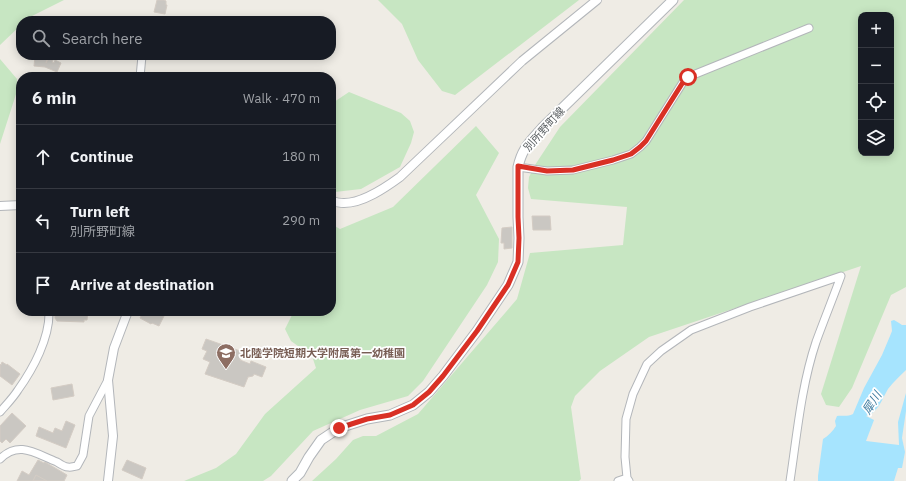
<!DOCTYPE html>
<meta charset="utf-8">
<style>
:root{--surface:#171b24;--page:#20242c;--text:#f1f3f6;--muted:#9ea1a6;--line:#363941}
body{margin:0;font-family:"IBM Plex Sans","Noto Sans JP",sans-serif;background:var(--page);color:var(--text)}
.controls{position:absolute;right:12px;top:12px;display:grid;overflow:hidden;border-radius:8px;box-shadow:0 2px 10px #0003}
.controls button{width:36px;height:36px;display:grid;place-items:center;padding:0;border:0;border-bottom:1px solid var(--line);background:var(--surface);color:var(--text);font:20px sans-serif}
.stop{position:absolute;width:12px;height:12px;margin:-9px;border:3px solid #d93025;border-radius:50%;background:#fff}
.stop.end{background:#d93025;border-color:#fff;box-shadow:0 1px 4px #0008}
.list{margin:0;padding:0;list-style:none}
h2{display:flex;justify-content:space-between;align-items:center;height:52px;margin:0;padding:0 16px;font-size:17px}
h2 small{font-size:13px;font-weight:400;color:var(--muted)}
.list li{display:grid;grid-template-columns:26px 1fr auto;gap:12px;align-items:center;box-sizing:border-box;height:64px;padding:0 16px;border-top:1px solid var(--line)}
.list b{display:block;font-size:15px;white-space:nowrap}
.list p{margin:0;font-size:13px;white-space:nowrap;color:var(--muted)}
.list em{font-size:13px;font-style:normal;color:var(--muted)}
.icon{flex:none;width:22px;height:22px;fill:none;stroke:currentColor;stroke-width:2;stroke-linecap:round;stroke-linejoin:round}
.map{position:relative;flex:none;width:906px;height:481px;overflow:hidden}
.search{position:absolute;background:var(--surface);box-shadow:0 2px 10px #0003;left:16px;top:16px;width:320px;height:44px;display:flex;align-items:center;gap:10px;box-sizing:border-box;padding:0 14px;border-radius:16px;color:var(--muted);font-size:15px}
.panel{position:absolute;background:var(--surface);box-shadow:0 2px 10px #0003;left:16px;top:72px;width:320px;height:244px;border-radius:16px}
.map>svg:first-child{display:block}
.green{fill:#c7e6c2;fill-rule:evenodd}
.water{fill:#a6e4fe}
.building{fill:#cac7c2;stroke:#d4ccc4}
.lines{fill:none;stroke-linecap:round;stroke-linejoin:round}
.minor-casing{stroke:#b3b6ba;stroke-width:9}
.tertiary-casing{stroke:#b3b6ba;stroke-width:10}
.secondary-casing{stroke:#b2b6ba;stroke-width:11}
.minor{stroke:#fff;stroke-width:7}
.tertiary{stroke:#fff;stroke-width:8}
.secondary{stroke:#fff;stroke-width:9}
.route{stroke:#d93025;stroke-width:5}
.labels{text-anchor:middle;stroke-width:3.5;stroke-linejoin:round;paint-order:stroke}
.street-label{font-size:11px;fill:#5d6265;stroke:#fff}
.education-label{font-size:11px;font-weight:bold;fill:#785e54;stroke:#fff;text-anchor:start}
.water-label{font-size:12px;font-style:italic;fill:#3d7b9f;stroke:#fff}
</style>
<div class="map">
<svg width="906" height="481" viewBox="0 0 906 481">
<rect width="100%" height="100%" fill="#efece5"/>
<path class="green" d="M0 0H64L30 17 26 21H21V25L0 45Z
M378 0H579L455 95 442 91 418 60 402 24Z
M684 0H906V287L891 295 852 388 839 407 826 405 821 394 861 266 649 337 600 371 575 396 571 407 581 479 579 481H312L336 459 353 440 363 436H376L418 414 517 299 530 253 623 245 627 207 531 199 528 188 529 177 535 165 560 127ZM861 15H891V153H861Z
M0 56V59L17 79V91L0 144Z
M349 92 401 113 410 121 414 132 411 143 400 167 361 189 335 192 331 190V104Z
M476 126 499 153 476 195 499 239 498 262 487 285 423 381 408 396 360 410 313 431 271 476 263 481H184L216 468 236 454 265 414 316 368 312 356 291 341 285 329 294 311H331V224L340 229 393 207Z"/>
<path class="water" d="M894 320 899 323 902 325H906V370C900 376 893 382 888 389 882 399 878 413 866 416L874 420 866 441 899 445 898 422 906 393V411L902 438 905 452 902 468H898L894 481H818V476L823 439C828 436 833 431 836 426L835 421 837 416C843 415 847 417 853 414L864 388 882 355 890 336 892 331 891 321Z"/>
<path class="building" d="M157 0H164L166 1V5H167L165 14 154 12Z
M35 56 47 57 46 63 49 58 53 60 52 62 54 63 55 60 61 63 57 72 45 67 34 66Z
M532 216H550L551 230H533Z
M512 227V248L504 249V243H501L502 228Z
M55 311H88L87 320H84V322L57 321 55 318Z
M139 311H157L162 313V315L164 316 159 326 152 323 151 324 140 318 142 314 139 312Z
M206 339 243 352 240 360 250 364 251 361 266 367 262 377 254 374 253 376 248 377 244 387 205 374 210 362 203 359 207 351 202 349Z
M2 362 7 365V364L20 374 12 385 0 376V364L1 365Z
M72 384 74 396 53 400 51 388Z
M12 413 26 426 10 443 6 439 2 443 0 441V426Z
M66 421 75 425 66 448 36 436 39 427 53 433 55 428 62 431Z
M38 460 44 463 45 462 67 475 64 481H17L22 471 29 475Z
M127 460 146 468 142 479 122 470Z
M36 475 47 481H33Z"/>
<g class="lines">
<defs>
<path id="minor" d="M140 77 142 56
M518 167 547 171 573 170 613 160 631 154 640 147 646 141 685 79 688 77 809 28
M0 412C6 405 13 398 18 390 33 369 50 338 49 311
M0 459C19 440 36 454 57 462 60 464 65 467 68 467 71 468 74 466 77 466L83 455 89 416 108 380
M618 481 627 478
M629 481 627 478 625 457 626 419 633 394 647 364 661 351 691 330 750 307 841 276C833 298 824 320 816 342 801 387 797 435 790 481"/>
<path id="tertiary" d="M331 201C335 202 340 203 344 203 363 203 385 188 400 177L522 61 597 0
M0 206 21 205
M108 481 113 436 108 380 114 348 128 311"/>
<path id="secondary" d="M292 481 300 473 309 457 321 440 339 428 367 419 390 415 413 405 429 392 443 376 477 331 508 285 518 262 519 238 518 217V167C522 148 530 142 542 128L673 0"/>
</defs>
<use href="#minor" class="minor-casing"/>
<use href="#tertiary" class="tertiary-casing"/>
<use href="#secondary" class="secondary-casing"/>
<use href="#minor" class="minor"/>
<use href="#tertiary" class="tertiary"/>
<use href="#secondary" class="secondary"/>
</g>
<g class="lines">
<path class="route" d="M339 428 367 419 390 415 413 405 429 392 443 376 477 331 508 285 518 262 519 238 518 217V166L547 171 573 170 613 160 631 154 640 147 646 141 685 79 688 77"/>
</g>
<defs>
<symbol id="school-pin" viewBox="-11 -11 22 30"><path d="M0 17L-7.5 6A9.5 9.5 0 1 1 7.5 6Z" fill="#8d6e63" stroke="#fff"/><path d="M0-5L7-2L0 1L-7-2ZM-4 1L0 2.5L4 1V4Q0 6-4 4Z" fill="#fff"/></symbol>
</defs>
<g fill-rule="evenodd">
<use href="#school-pin" x="215" y="342" width="22" height="30"/>
</g>
<g class="labels">
<g class="street-label">
<text transform="translate(544 129) rotate(-48)" y="4">別所野町線</text>
</g>
<g class="education-label">
<text x="240" y="357">北陸学院短期大学附属第一幼稚園</text>
</g>
<g class="water-label">
<text transform="translate(872 403) rotate(-58)" y="4">犀川</text>
</g>
</g>
</svg>
<div class="controls">
<button>+</button>
<button>−</button>
<button><svg class="icon" aria-label="locate" viewBox="0 0 24 24"><circle cx="12" cy="12" r="6"/><path d="M12 2v4M12 18v4M2 12h4M18 12h4"/></svg></button>
<button><svg class="icon" aria-label="layers" viewBox="0 0 24 24"><path d="M12 4l9 5-9 5-9-5zM3 14l9 5 9-5"/></svg></button>
</div>
<div class="stop" style="left:688px;top:77px"></div>
<div class="stop end" style="left:339px;top:428px"></div>
<div class="search"><svg class="icon" aria-label="search" viewBox="0 0 24 24"><circle cx="10" cy="10" r="6"/><path d="M15 15l6 6"/></svg>Search here</div>
<section class="panel">
<h2>6 min<small>Walk · 470 m</small></h2>
<ul class="list">
<li><svg class="icon" aria-label="ahead" viewBox="0 0 24 24"><path d="M12 20V5M6 11l6-6 6 6"/></svg><div><b>Continue</b></div><em>180 m</em></li>
<li><svg class="icon" aria-label="left" viewBox="0 0 24 24"><path d="M17 20v-9H6M10 6l-5 5 5 5"/></svg><div><b>Turn left</b><p>別所野町線</p></div><em>290 m</em></li>
<li><svg class="icon" aria-label="arrive" viewBox="0 0 24 24"><path d="M6 21V4h12l-3 4 3 4H6"/></svg><div><b>Arrive at destination</b></div></li>
</ul>
</section>
</div>
